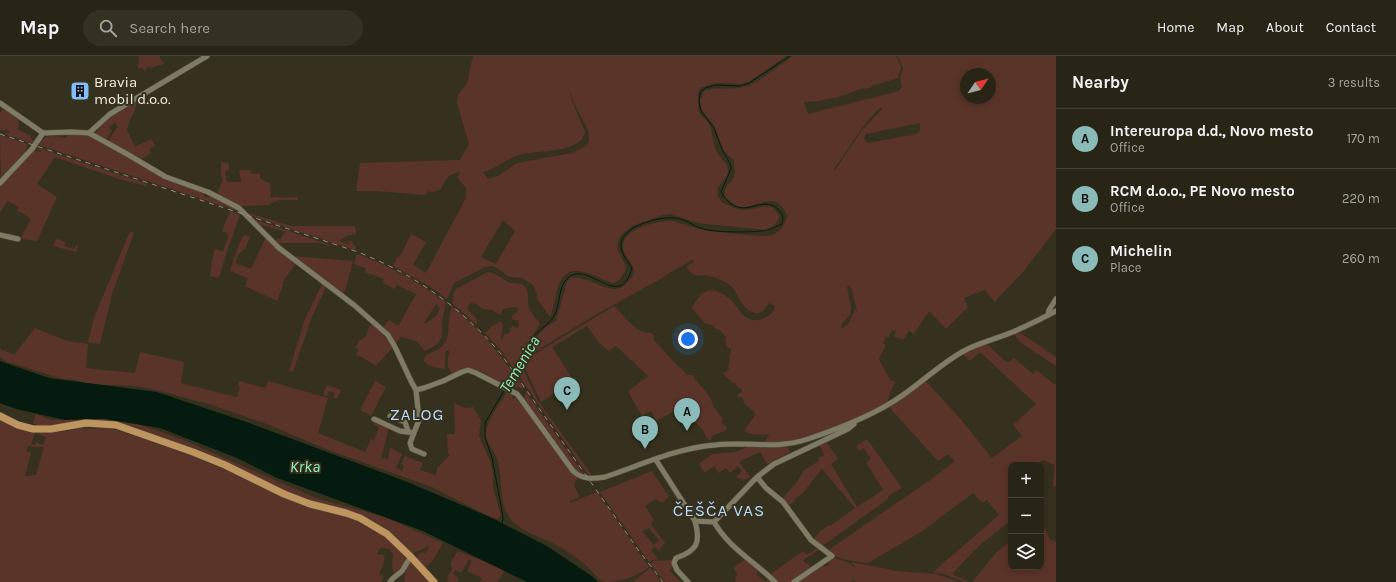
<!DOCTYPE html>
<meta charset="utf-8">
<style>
:root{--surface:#282516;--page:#343123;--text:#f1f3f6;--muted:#a5a5a1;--line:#444235;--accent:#8bbbb9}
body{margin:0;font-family:Karla,sans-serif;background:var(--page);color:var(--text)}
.controls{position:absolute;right:12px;bottom:12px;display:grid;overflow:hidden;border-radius:8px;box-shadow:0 2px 10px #0003}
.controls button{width:36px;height:36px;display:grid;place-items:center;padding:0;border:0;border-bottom:1px solid var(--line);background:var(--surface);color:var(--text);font:20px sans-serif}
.compass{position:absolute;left:960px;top:12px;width:36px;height:36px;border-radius:50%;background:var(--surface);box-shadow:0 2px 10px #0003;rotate:55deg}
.you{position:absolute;left:688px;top:283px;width:14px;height:14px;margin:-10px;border:3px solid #fff;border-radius:50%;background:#1a73e8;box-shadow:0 0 0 6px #1a73e833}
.badge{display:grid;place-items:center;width:26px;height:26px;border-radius:50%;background:var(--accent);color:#111;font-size:13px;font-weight:700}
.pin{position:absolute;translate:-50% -33px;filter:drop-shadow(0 1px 2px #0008)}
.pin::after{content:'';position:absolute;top:21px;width:14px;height:12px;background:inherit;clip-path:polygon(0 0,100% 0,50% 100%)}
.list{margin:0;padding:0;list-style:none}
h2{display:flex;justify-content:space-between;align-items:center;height:52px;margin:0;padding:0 16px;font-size:17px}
h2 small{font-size:13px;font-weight:400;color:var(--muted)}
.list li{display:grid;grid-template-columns:26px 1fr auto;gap:12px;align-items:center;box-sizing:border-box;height:60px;padding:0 16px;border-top:1px solid var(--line)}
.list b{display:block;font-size:15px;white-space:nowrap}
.list p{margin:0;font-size:13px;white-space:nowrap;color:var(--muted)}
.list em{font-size:13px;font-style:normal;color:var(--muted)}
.icon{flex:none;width:22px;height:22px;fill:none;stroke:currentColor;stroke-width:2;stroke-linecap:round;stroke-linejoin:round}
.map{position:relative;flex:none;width:1056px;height:526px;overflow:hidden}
header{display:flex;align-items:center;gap:24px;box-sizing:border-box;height:56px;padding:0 20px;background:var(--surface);border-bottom:1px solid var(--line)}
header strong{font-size:19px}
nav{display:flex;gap:22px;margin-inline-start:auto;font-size:14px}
.search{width:280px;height:36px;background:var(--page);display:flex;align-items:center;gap:10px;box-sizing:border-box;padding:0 14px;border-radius:22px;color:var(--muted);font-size:15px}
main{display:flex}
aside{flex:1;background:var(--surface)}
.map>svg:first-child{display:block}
.green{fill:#5a3429;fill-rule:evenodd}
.water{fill:#061b10}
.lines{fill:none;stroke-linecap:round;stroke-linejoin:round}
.stream{stroke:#061b10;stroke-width:1}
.minor-casing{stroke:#504c3c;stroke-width:6}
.major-casing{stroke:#504c3c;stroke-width:8}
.minor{stroke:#7f7a64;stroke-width:5}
.major{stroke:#be945f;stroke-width:7}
.rail{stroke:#918d7e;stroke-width:1;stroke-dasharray:5 5;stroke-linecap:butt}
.labels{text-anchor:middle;stroke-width:4;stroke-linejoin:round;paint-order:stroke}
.poi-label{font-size:15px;fill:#f0eee2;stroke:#36311e;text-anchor:start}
.water-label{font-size:16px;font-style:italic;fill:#8ff0ba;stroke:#36311e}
.quarter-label{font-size:17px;letter-spacing:1px;fill:#b8d9fc;stroke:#36311e}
</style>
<header>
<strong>Map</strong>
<div class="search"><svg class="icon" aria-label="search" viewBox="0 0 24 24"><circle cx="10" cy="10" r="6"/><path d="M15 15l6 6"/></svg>Search here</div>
<nav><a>Home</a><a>Map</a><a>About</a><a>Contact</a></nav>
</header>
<main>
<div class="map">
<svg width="1056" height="526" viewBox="0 0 1056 526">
<rect width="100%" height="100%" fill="#36311e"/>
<path class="green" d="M139 0H159L164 8 157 10 152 12 148 11 145 15 142 12 138 13Z
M473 0H786L749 26 742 28 719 27 711 28 700 32 698 37 699 57C701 60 705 62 707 65 714 75 712 88 718 98 722 104 729 108 728 116 726 126 711 132 720 143 722 147 726 148 730 150 734 152 740 154 745 154 758 154 772 142 779 161L776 168 767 174 698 167 671 158 663 159 632 170 622 178 618 185 617 192 626 211C624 219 620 225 613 227 603 224 594 218 584 216 553 209 559 242 550 261L538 244 535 232 532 228 522 222 509 221 497 212 492 210 485 211 454 227 447 243 429 230 393 210 398 200 400 201 411 178 426 186 413 209 426 217 466 142V132L457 121 460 117 459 116C447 119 446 123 441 133L432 136 428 135 426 139 377 135H356L360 107 460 104 469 88 457 47 458 39 467 27ZM568 31 574 47 588 74 589 84 588 88 584 91 572 97 517 107 498 120 488 123 483 116C496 113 506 103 519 99 536 94 558 97 574 89 580 86 583 83 585 76L572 45ZM503 164 515 175 496 208 481 201Z
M793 0H896L901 11 898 22 875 29 869 32 860 33 836 42H830L819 45 804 46 808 58 899 35 902 31 900 21 903 13 898 0H1056V173L1023 216 996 244 997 246H995C993 244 987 236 984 234L964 242 968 251 946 273 929 255 914 278 909 275 903 284 894 280 896 275 892 274 888 282 886 281 883 287 886 289 879 303 890 324 895 325 887 346C863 362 821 379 793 385 784 387 775 387 765 387L769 379 751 378 744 375 754 361 755 356 745 348 742 342 738 341V338L742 336 741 332H739L735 327H733L722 317 726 316 729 313 728 311 730 304 729 300 731 298V293L727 291 725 283 726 281 720 274 716 273 712 269 705 267 692 252C702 233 712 228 730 243 736 248 739 255 744 260 755 269 769 263 775 252V250L769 247C766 251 763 257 757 257 741 256 739 236 730 229 723 224 713 220 704 219 701 219 697 220 695 219 691 218 689 213 686 211L694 206 693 204 690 205 655 226 597 258 536 295 529 297 524 310V315L538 345 591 418 588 419 516 316 535 282 546 271 556 265 567 226 571 222C586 219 607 237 621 232 624 230 627 226 630 224 641 209 624 204 623 191 622 173 656 165 670 165 679 166 687 170 696 172 707 175 764 182 772 179 781 175 785 169 787 160 777 132 758 152 741 151 735 150 730 145 725 141 723 129 730 130 734 121 736 116 734 109 734 104L728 99 723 93 715 71 702 54 700 45 704 35C718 30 733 35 747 30 759 26 781 8 793 0ZM966 18H990V42H966ZM881 51 882 53 862 74 835 114 834 113C850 92 861 69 881 51ZM920 67V75L916 78 868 87 864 83 866 78ZM847 230 851 231 857 255 855 254 849 267 842 273 841 269 850 259 851 252Z
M137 45 135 54 129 66 127 74 135 91 151 83 155 89 149 94 151 97 141 103 109 86 108 85 118 70 114 67 109 72 112 75 106 84 96 79C98 65 125 52 137 45Z
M4 52 14 59 15 62 18 63 19 72 17 73 30 79 32 84H35L34 88 4 78 9 77V75L0 74V57Z
M73 78 89 80 98 84 203 137 205 141H208L211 140 234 150 241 156 39 89C43 78 56 79 65 82L68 79Z
M0 79 28 88 25 96 26 97 1 124Z
M36 91 147 128V130L122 124 55 101 37 128 57 141 37 185 22 183 21 182 31 163 17 154 19 151 8 145 0 156V130L33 94 41 96V95L37 93Z
M221 106 229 107V114L225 116 227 126H241L239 114H251V117L260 118V122L267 126 270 127 271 142 278 141 279 142 298 141V144H279L269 148V149L241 150 217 138 223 123 221 122Z
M230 155 240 159 227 195 219 222 210 220 212 204 215 193 223 195 229 178 222 175Z
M248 157 291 170H355L356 178 345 180V181L339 184 347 188 349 187V185H352L353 189 356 190 355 194 249 159Z
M253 163 330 189 329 190 319 187H277L276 186 277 183H281L283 178 286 176 258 168Z
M130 175 134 177 112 238 100 288 88 286 94 262Z
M244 179 250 181 245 193 238 199 235 207 251 213 266 181 295 207 291 215H290L282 227 283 229 277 245 245 230 248 222 230 215 239 188Z
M56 183 66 186 64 190 74 193 76 189 78 190 76 196 53 190Z
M357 198C389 209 418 226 446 246 445 252 443 259 442 265 442 283 443 287 425 295L416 285 401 281 396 287 382 272 389 264 397 269H399L416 238 397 229 394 233 383 227 384 223 365 216 366 212 354 208ZM436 248 440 252 436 260 425 268 424 267Z
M292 200 353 205 345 235 343 237 342 236Z
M488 216C496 217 501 222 508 226 513 228 518 226 523 229 531 235 526 244 529 252 531 258 537 262 540 268L513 312 500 293 485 277 492 270 500 266 503 268 501 283 503 282 504 278H509L510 272 513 270 518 272 519 265 512 263V260L519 253 518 252 514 251 503 253 501 258H498C493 252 488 255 482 252 477 249 477 245 470 247L467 253 477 263V269L452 247 454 236 456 233Z
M323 226 327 229 311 263 293 316 289 315 305 263Z
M452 250C475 269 495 291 512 316L505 330C494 324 480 312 467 312 461 312 456 316 452 318 447 312 446 304 450 297L448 294 445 296V313C437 312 428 311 423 304L426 299C457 288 444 275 452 250Z
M614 250C625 260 636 278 651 277L654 280V284L672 304 688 319H692L710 341 714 351 723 363 721 367 727 371 726 374 712 380 710 385 706 381 703 374 680 352 656 365 651 355 642 360 630 339 628 335 648 320 616 290 609 295C599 289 594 279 587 270L552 291 573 324 541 346 526 314 527 307 530 301Z
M372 268 388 284 393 291 376 310 362 301 355 299 359 294 355 291 360 284 366 281 369 271Z
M35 272 67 285 88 288 86 312 135 317 140 296 184 306 181 327 237 341 240 331 238 330 239 325 266 332 268 325 328 342 318 377 365 396 371 383 374 385 379 371 373 368 375 365 389 371 381 402 388 403 390 391 402 398 396 412 402 415 404 410 401 408 405 400 423 407 420 414 436 419 437 415V412L450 399 448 397 447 378H455L454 347 466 352 473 351 481 364 479 380 490 405 493 416V431L501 460 497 463 490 461 432 431 362 406 331 395 267 368 209 348 156 334 136 330 88 328 75 324 62 323 8 306 0 301V292L2 295 3 294 14 299Z
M1019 276 1056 301V310L1020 286 1014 278Z
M986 287 1006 306H1010L1014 302 1033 318 1036 314 1054 328 1056 327V431L1053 429 1055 409 1043 404 1036 409H1011V469L1009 466 980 489 952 518 969 526H964L944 518 933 516 999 459 987 444 982 447 973 437 921 476 868 507C854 505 838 504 827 495L930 424 955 405 948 398 938 405 889 351 925 324 958 360 992 402 1022 380 1013 369 1036 348 980 296 970 305 963 298Z
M514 318 524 332 523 333 517 331 511 333 507 331Z
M375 325 386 331 371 360 360 354Z
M327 329 341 334 337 343 333 342 335 337 329 335 327 340 323 339Z
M507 335 513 340V344L515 341 523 348 569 412 578 423 575 425 574 430 580 441 570 445V447L597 436 649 511C638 520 621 526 605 526 599 525 593 516 589 512 581 505 571 498 562 492 547 482 520 477 510 462 498 446 503 424 498 406 496 396 485 387 486 376 488 361 501 348 507 335Z
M526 336 584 419 574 413 526 346 524 342Z
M36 358 51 364H66L95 361 126 364 181 383 316 442 385 461 443 487 433 504 425 512 416 500 423 496 425 498 429 492V490L412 498 400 486 375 467 342 455 288 437 113 368 40 371 33 367Z
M0 363 51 376H60L77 373 104 372 117 374 182 396 255 426 357 464 381 477 407 501 400 516 394 518 392 511 393 498 389 493 381 492 377 496V498L384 499C386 506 381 512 379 518L384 520 381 525 384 526H0ZM35 377 46 381 43 389 36 386 35 389 31 388ZM28 390 44 391 36 419 25 420 31 397 26 395Z
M867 383 902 432 888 440V443L821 491 813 483 819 477V476L829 469 830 470 855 452 822 413 801 439H800L794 444 795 445 788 450 782 443 797 426 804 414 819 405 818 402 824 399 819 388 826 385 838 403 831 408 857 451 883 434 866 406 871 403 864 392 859 395 856 390Z
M746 390 771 392 787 390 790 396 767 408 760 396 739 406 750 421 744 424 737 422 736 421 742 415 738 410 730 417 726 412 719 417 714 410 704 417 700 410V407L712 398 735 396 745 392Z
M652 415 669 441 662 447 655 443 645 450 654 464 651 468 665 487 658 494 655 491 651 494 658 503 653 504 649 506 600 436ZM649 472 659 484 654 489 642 475Z
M1041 462 1050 484 1056 486V526H972L996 497 1011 484V511H1041Z
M818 491 820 493 803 504 806 508 808 507 812 513 792 526H776L769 519 803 495 807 499Z
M458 495C474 502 490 507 505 514L497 526H480L482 522 467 515 472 505 469 503 461 517 455 514 453 518 459 522 457 526H449L447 524 448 522 447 521 452 513 451 506Z
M832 501 847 506 855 511V510L851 506 896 515 936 518 959 526H856L853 524 851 526H795L822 508 825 511 830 508 828 504Z
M745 503 759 514 756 518 766 526 769 522 774 526H735L737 518 734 512Z
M673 504 674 510 672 511 670 515 681 526H665L650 508 654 505Z
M410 506 429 523 428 526H404L406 514Z
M650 512 662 526H633Z"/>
<path class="water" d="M0 305 49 322 157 336 244 365 405 425 490 461 547 490 593 521 598 526H527L423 475 277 422 237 402 160 372 104 363 65 364 16 353 0 347Z"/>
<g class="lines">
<path class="stream" d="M507 331C515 315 522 296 532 282 538 274 549 269 554 260 561 249 557 230 569 221 589 205 620 256 632 212 628 206 621 198 621 190 620 170 660 160 675 162 686 163 696 172 707 174 717 176 757 177 767 174 772 173 777 170 782 168L783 160C765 129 743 173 721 136L730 115 731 110 727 102 723 96 714 72 701 55 699 46 700 37 705 32 716 29 740 30 749 27 790 0
M502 468 503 461 492 402 485 381V367L505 333"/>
<defs>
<path id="minor" d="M0 47 43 77 32 93 0 127
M43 77 72 76 89 77 127 98 166 121 208 136 239 152 279 192 354 249 388 279 395 291 411 325 416 334 419 364 410 387 412 393 424 398
M89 77 110 58 207 0
M0 179 18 183
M1048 259 1049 254 1056 243
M416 334 424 332 443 325 462 316 468 314 476 317 517 338 521 343 573 415C583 424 593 423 605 421 641 409 677 392 715 389 748 385 775 394 808 383 841 372 875 359 903 339 923 325 941 308 962 296 977 287 993 284 1010 277 1025 271 1041 263 1056 255
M390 360 405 366 408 375
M374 363 400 375 414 377
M656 404 695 465C701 487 697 495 676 502L674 507 677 514 688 526
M757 421 766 432 783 446 811 484 832 500 794 526
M695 465 714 466 757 421 774 408 848 373 854 368
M714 466C729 492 755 506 775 526
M390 526C393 521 398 519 402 515 406 510 407 505 411 501"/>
<path id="major" d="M0 360 18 369 33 373H51L86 367 116 369 193 396 225 409 284 438 310 448 346 457 360 462 387 478 411 501 434 526"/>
</defs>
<use href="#minor" class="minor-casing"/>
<use href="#major" class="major-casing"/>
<use href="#minor" class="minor"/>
<use href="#major" class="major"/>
<path class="rail" d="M0 78 355 195C413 217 461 251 501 298L639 495 663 526"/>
</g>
<defs>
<symbol id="building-square" viewBox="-11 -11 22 22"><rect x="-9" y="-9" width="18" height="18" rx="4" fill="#80bdfa" stroke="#36311e"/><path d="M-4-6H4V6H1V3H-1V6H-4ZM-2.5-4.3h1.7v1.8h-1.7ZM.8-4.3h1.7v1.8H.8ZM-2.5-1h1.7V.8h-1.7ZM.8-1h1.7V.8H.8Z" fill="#111"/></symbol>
</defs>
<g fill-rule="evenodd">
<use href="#building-square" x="69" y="24" width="22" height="22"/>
</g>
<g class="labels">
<g class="poi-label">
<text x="94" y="31">Bravia<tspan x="94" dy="17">mobil d.o.o.</tspan></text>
</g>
<g class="water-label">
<text transform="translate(519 308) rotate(-59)" y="6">Temenica</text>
<text x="305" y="416">Krka</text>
</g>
<g class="quarter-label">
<text x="417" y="364">ZALOG</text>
<text x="719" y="460">ČEŠČA VAS</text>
</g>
</g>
</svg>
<div class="controls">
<button>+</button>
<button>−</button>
<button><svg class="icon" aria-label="layers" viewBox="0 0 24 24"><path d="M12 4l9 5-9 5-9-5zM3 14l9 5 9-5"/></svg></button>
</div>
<svg class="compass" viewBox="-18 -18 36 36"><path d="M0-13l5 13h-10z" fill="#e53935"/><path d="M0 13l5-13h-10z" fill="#a5a5a1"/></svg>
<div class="you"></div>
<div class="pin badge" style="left:687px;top:375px">A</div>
<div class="pin badge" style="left:645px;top:393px">B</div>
<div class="pin badge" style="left:567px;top:354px">C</div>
</div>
<aside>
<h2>Nearby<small>3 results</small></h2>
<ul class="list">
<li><span class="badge">A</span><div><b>Intereuropa d.d., Novo mesto</b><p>Office</p></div><em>170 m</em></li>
<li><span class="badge">B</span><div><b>RCM d.o.o., PE Novo mesto</b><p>Office</p></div><em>220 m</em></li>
<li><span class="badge">C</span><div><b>Michelin</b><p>Place</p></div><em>260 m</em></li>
</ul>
</aside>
</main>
